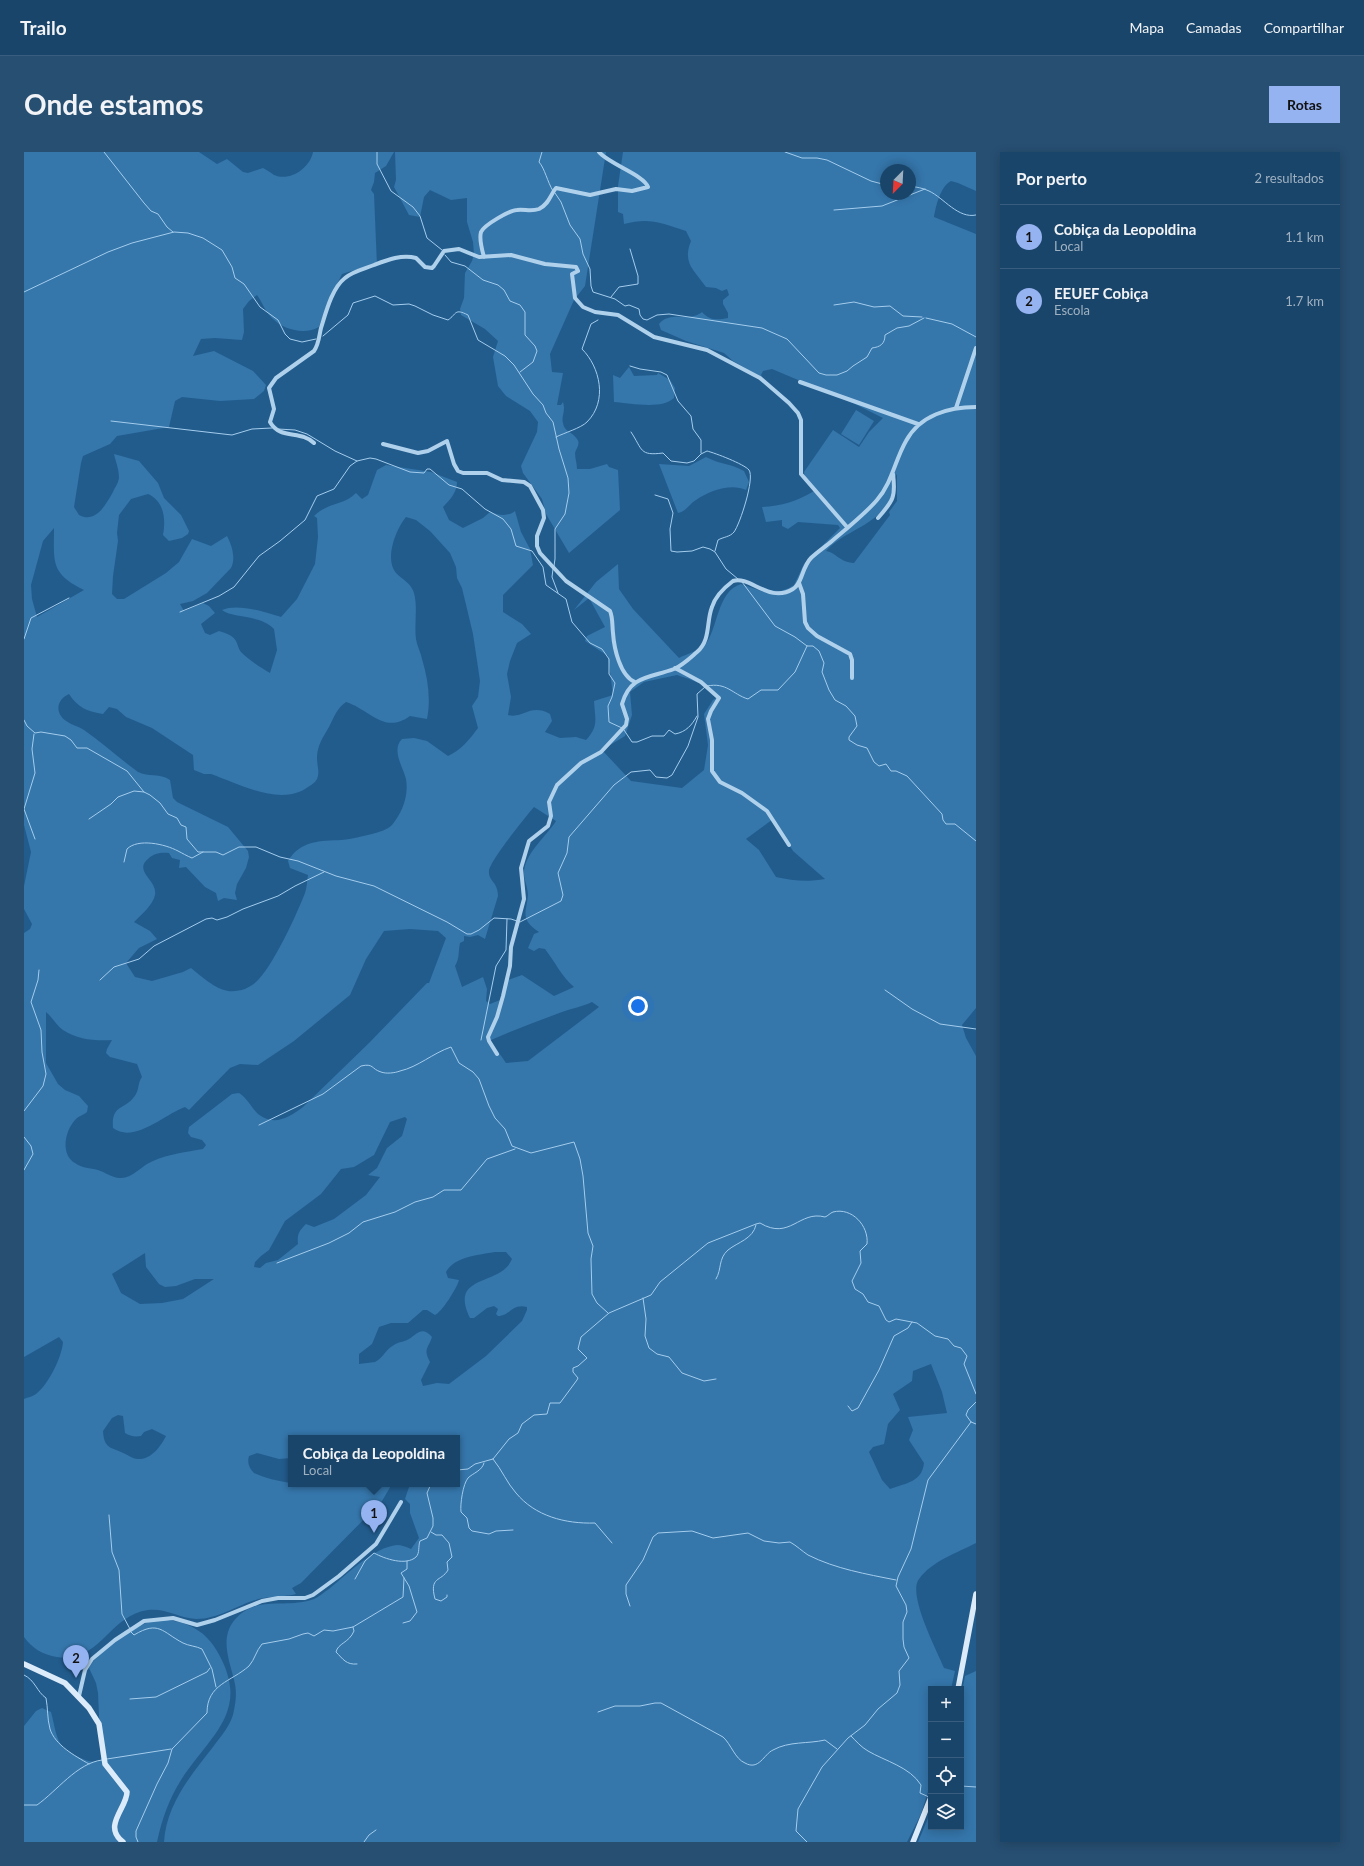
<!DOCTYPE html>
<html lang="pt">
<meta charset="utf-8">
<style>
:root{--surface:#1a456a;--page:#274f72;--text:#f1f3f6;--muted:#9fb1c1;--line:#385d7e;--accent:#95b2f1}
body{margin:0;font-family:Lato,sans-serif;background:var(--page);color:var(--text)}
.controls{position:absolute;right:12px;bottom:12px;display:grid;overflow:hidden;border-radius:0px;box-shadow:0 2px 10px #0003}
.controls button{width:36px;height:36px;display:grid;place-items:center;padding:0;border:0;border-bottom:1px solid var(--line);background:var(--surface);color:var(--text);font:20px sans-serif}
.compass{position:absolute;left:856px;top:12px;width:36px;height:36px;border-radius:50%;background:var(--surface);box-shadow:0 2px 10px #0003;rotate:204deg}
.you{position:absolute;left:614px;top:854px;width:14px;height:14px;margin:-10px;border:3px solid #fff;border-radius:50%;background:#1a73e8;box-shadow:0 0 0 6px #1a73e833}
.badge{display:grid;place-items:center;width:26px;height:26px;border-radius:50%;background:var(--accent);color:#111;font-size:13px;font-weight:700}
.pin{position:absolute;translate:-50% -33px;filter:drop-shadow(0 1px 2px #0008)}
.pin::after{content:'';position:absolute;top:21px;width:14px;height:12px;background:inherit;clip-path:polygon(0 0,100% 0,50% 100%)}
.popup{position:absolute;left:264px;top:1283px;width:172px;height:52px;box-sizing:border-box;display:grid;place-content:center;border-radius:0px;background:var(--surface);filter:drop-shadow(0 1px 3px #0005);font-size:13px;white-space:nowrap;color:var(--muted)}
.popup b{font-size:15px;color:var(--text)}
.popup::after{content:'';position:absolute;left:50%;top:100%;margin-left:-8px;border:8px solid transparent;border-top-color:var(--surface)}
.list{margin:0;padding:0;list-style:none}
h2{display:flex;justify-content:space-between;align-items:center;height:52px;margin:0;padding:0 16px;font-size:17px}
h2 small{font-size:13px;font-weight:400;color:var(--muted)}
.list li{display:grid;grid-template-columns:26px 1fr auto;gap:12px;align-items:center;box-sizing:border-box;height:64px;padding:0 16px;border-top:1px solid var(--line)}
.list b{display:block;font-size:15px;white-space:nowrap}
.list p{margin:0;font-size:13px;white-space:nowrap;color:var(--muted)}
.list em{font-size:13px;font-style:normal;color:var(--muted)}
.icon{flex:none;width:22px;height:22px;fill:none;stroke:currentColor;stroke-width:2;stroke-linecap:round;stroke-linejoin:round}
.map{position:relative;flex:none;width:952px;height:1690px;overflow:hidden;border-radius:0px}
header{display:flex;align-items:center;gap:24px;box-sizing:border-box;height:56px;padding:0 20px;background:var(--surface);border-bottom:1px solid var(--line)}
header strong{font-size:19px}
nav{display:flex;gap:22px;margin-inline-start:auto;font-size:14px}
.intro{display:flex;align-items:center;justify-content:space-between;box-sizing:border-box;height:96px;padding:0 24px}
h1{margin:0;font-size:28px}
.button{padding:10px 18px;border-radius:0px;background:var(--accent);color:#111;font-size:14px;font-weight:700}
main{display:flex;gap:24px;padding:0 24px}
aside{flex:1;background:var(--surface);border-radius:0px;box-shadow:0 2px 10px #0003}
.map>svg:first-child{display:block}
.green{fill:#3576ab;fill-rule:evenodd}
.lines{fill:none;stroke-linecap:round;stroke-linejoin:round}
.stream{stroke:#a4cded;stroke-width:1}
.street{stroke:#b0d1ec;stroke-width:4}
.secondary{stroke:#dcebf9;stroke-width:5.5}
</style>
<header>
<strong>Trailo</strong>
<nav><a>Mapa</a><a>Camadas</a><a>Compartilhar</a></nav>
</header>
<div class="intro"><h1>Onde estamos</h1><a class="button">Rotas</a></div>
<main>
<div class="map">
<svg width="952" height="1690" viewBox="0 0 952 1690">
<rect width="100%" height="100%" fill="#225c8d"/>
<path class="green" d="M0 0H175L193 12 203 7 219 20 224 21 239 16C243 18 247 21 250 23 266 30 286 16 289 0H370L362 14 351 21 350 30 347 38 350 42 353 114 337 116 318 122 302 155 295 175C281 183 260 178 249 167 242 161 238 150 233 143L225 149 219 157 220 180 218 188 191 186 177 187 169 204 190 199 229 219 242 233 240 239 230 247 196 249 158 245 151 249 145 275 93 284 86 292 59 304 57 311 50 355 55 363C72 372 82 352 89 340 91 335 94 332 95 326 95 317 92 311 90 302L115 309 134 331 140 346 157 363 165 379 164 382 158 386 145 389 139 383C142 367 140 349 124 342L107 347 95 363 93 381 94 389 89 424 88 442 93 447H100L142 421 155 410 168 387 187 394 203 384C208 393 212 407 207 416L183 441 169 449 156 452 160 459 179 451 185 454 191 461 177 472 181 481 186 483 195 479C201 481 209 483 212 489 214 493 214 496 217 500 225 508 237 516 246 521L253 498 250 477C236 462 210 467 198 458 213 451 242 460 257 465L273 447 291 412 294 385 293 366 290 364C304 350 319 354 332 341L338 347 344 343 353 318 362 313 407 320 433 330C433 340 426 348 419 355L425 368 439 376 459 366 466 360C474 363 484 365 491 359L497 380 506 397 509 413 479 443V460L498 472 507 482 493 491 486 509 483 522 487 545 484 563C500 567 506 551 526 562L528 569 521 580 536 586 552 585 562 588C575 574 571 567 570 549L589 543 584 504 561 489 563 484 581 475 565 446 550 458 572 430 594 412 595 437 609 457 655 506C662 502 675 499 681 493 694 477 693 439 717 432L740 440 742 438 757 439 765 436 770 433 780 412 816 376 814 373 774 370 764 377 758 374V368L742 370 738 355C757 354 774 349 790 339L781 327 780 320 809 278 835 295 845 280 859 266 831 252 748 217 739 219 737 223 739 226 709 209 700 201 662 189 637 178 635 172C647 158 665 171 678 160 686 169 693 168 704 166V161L699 152V148L705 143 703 137 698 139 692 136 682 135C670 118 658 111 667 89L662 79C638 71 625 65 600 72L599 62 594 60V34L599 0H952V39L934 31 927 29C916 35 912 54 910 65L952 82V856L938 873 942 886 952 904V1391C933 1401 908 1409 895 1427 883 1442 913 1499 920 1516L931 1519 927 1537H907V1630L897 1662 883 1690H140C142 1653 167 1623 189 1595 197 1584 208 1572 210 1558 212 1549 213 1538 210 1528 206 1510 196 1488 209 1470 231 1441 261 1458 290 1447 295 1445 300 1440 305 1437 322 1423 350 1395 373 1393 377 1393 383 1395 387 1397L395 1386 386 1361V1352L381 1347 386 1332H433V1286H267V1306L255 1307 233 1301 225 1304C223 1311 225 1316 230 1321 270 1339 323 1332 368 1332L358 1349 277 1431 268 1436 272 1442C261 1445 250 1444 239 1446 215 1451 197 1467 172 1467 155 1466 142 1456 124 1458 85 1463 77 1511 33 1505 19 1503 8 1496 0 1485V1247C4 1245 8 1245 12 1242 24 1233 38 1205 39 1190L35 1185 0 1205V781L6 777 8 772 0 757V734L7 700 0 673ZM862 18H886V42H862ZM873 322V349L865 360 866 363 830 411C815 410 813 401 802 399 817 382 842 376 858 359 862 354 866 349 868 343 870 335 868 329 873 322ZM382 365 392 368 406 379 426 401 432 415 433 426 438 436 449 482 456 529 454 545 448 554 454 576C446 587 437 598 424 604L403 589 390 586 378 587C367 598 379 615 382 627 385 644 378 661 368 673 363 678 355 680 348 682 338 684 328 687 318 688 296 689 277 688 264 709L266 716 284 723C283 729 283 735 281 741 273 762 248 816 232 830 224 837 215 840 204 839 191 837 177 824 167 816L159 820 128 829 111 825 102 811 115 796 133 787 126 779 110 770C117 763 129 753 131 743 134 728 108 719 125 706 130 701 138 700 145 701L148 706 156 708 155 716 162 715 181 735 192 741 194 749 200 746 213 748 211 741 213 732 222 716 225 705 224 699 204 675 153 650 149 646 146 628C136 621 124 625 114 620 96 607 79 591 60 578 54 574 41 571 37 564 31 555 36 546 45 542 53 555 64 560 79 562L85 555 93 557 102 565 128 576 169 603 170 618 180 622H187C215 632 257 655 284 635 287 633 291 631 293 627 296 620 293 614 293 606 293 594 299 585 305 575 310 565 313 556 322 550 345 557 360 583 386 564L403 567C407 547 404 527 398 507 397 501 393 494 392 487 390 472 394 456 390 441 387 431 379 428 372 421 360 407 372 377 382 365ZM30 376C30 410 26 421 60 438L13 465 8 447 7 433 19 389ZM653 523C669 528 682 533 695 544L689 548 680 562 684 593 680 618 658 636 607 629 578 598 601 584 608 563 606 540 620 530ZM510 655 532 669C521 686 504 698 500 718 499 726 504 735 504 743 502 762 496 767 515 780L510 782 504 796 510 799 515 796 521 797C531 810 538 825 550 835L530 844 498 823 484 828 476 848 466 852 462 849 463 837 459 825 438 835 431 814C436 806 434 800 436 791L440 789V784L446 785 454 783 461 787 474 744C474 730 464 729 465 719 466 709 502 664 510 655ZM749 667 769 699 801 727C784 730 769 729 752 725L735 698 722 687ZM386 777 414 779 422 786 405 831H403L346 890 279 955C266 965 250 975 234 962 227 955 224 947 215 941L208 942 165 975 164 981 167 985 178 988 182 993 179 997C162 1000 145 1002 129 1009 118 1013 109 1026 97 1026 90 1027 81 1020 74 1018 66 1016 58 1016 51 1011 36 1002 41 979 51 968 54 964 60 963 63 960L64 954 55 944 41 938 34 932 22 911V860C28 865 33 874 39 878 54 888 72 889 88 888L83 897 82 901 86 905 113 912 118 925C114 930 115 937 112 942 102 959 87 951 89 976 110 992 141 962 161 955L165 958 206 916 216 912 234 913 270 889 326 843 342 807 360 779ZM568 850 575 855 504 909 482 911 467 889V888C490 878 514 869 538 860 548 856 558 855 568 850ZM381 965 383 967 378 984 363 996 353 1016 344 1023 356 1025 342 1043 310 1067 290 1075 282 1072C275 1079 273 1082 274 1092L254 1108 242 1111 236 1116 230 1115 231 1110 237 1104 245 1098 261 1069 297 1042 317 1017 330 1015 350 1003 366 970ZM471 1100H482L488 1107C477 1135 424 1121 446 1166H450L463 1156 470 1154 474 1157 472 1162 474 1164C486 1164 488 1151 503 1155V1158L498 1169 462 1204 425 1232 413 1231 399 1234 397 1228 406 1210C399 1197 404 1197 408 1185 398 1174 394 1181 385 1187 380 1190 374 1190 370 1193 362 1197 359 1206 351 1210 346 1211 340 1211 335 1212V1202L348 1192 355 1175 367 1171H384L399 1158H403L411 1163C418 1160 433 1136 435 1128L424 1126 422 1120C431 1104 455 1103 471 1100ZM121 1101 122 1115 135 1132 141 1135 152 1134 171 1127H190L159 1147 138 1151 116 1152 97 1141 88 1122ZM907 1212 918 1240 923 1261 884 1265 889 1278 885 1288 900 1311C898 1330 882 1331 866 1337L858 1328 845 1300 849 1295 860 1292 864 1272 876 1258 869 1242 888 1229 889 1219ZM94 1263 99 1264 101 1281C106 1284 110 1285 117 1284L120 1280 128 1277 142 1284C137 1294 127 1308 114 1307 108 1307 103 1302 97 1300 85 1295 80 1295 79 1279L88 1266Z
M371 0H582L561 134 550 148 526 202 528 220 539 221 533 253H537L539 250C542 260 537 264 539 271 540 280 549 280 553 287 557 292 552 296 551 301 551 306 553 312 553 317H566L583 312 585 315 594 318 596 358 545 401 522 362 518 347 499 321 497 314 513 280 514 270 506 259 482 244 474 234 469 205 474 189 461 177 437 163 436 157 440 146 441 121 448 109 450 102 449 90 443 70V46L427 48 406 38 400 45 396 65 385 63 370 35 372 28Z
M605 215 610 224 633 223 634 221 646 228 651 236 650 246C638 258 606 251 590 250L589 223 596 226Z
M832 258 850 269 835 293 817 282Z
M682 305C695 312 708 312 720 319L725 330 722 338C707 331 685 339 672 348 665 352 663 359 654 361L635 312 665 314Z
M143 1468C165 1470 182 1480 193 1499 228 1559 187 1582 157 1628 145 1647 138 1667 133 1690H0V1574L12 1559 18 1556 27 1560C34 1587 31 1595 59 1607 66 1610 71 1611 77 1608L74 1541 72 1531 65 1516C69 1504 114 1472 127 1469 132 1468 138 1468 143 1468Z
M952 1519V1690H894L907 1659V1675H937V1545L941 1524Z"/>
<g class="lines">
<path class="stream" d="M80 0 120 51 127 59 134 62 143 75 149 80
M353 0V12L367 39 389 55 396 64 403 86 418 98
M518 0 515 10C521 17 523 29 529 39
M761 0 778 6H793L803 8 847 29 862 33
M886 34C892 35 899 36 905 39 920 46 934 67 952 63
M531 41 537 50 546 73 556 87 559 102 566 117 567 134 569 140 591 147 601 154 605 153 615 157 616 163 619 167 623 168 633 163 645 162 738 176 747 180 763 187 795 221 802 223H813L823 219 829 214 843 205 848 196C856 195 861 192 861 183L873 176 885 174 900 166
M810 58 858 54 901 37
M421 103 427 110 441 114 459 128 474 133 480 138 486 149 496 153 501 160V183L511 194 513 199 509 210 496 220
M0 140 84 100 108 91 150 80 164 81 179 86 198 98 208 115 211 126 220 132 236 155 254 168 261 182 266 187 278 190 292 187
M587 145 595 135 614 132V124L606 97
M810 153 830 150 850 155 866 154 879 164 898 165
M902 166 928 172 952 185
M299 184 318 168 324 163 329 151 351 144 369 153 385 152 391 154 409 163 424 168C433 162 430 156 444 163L454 188 481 204 490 213 509 242 519 253 522 261 529 270 535 297 544 326 545 341 541 362 531 377V407L530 414
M606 214 616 217 637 220 643 223 654 249 667 264 669 277 677 288V301
M87 269 208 283 228 277 248 276
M254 277 271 278 283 282 311 299 333 309
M607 280C619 298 615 304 639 301L647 309 663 311 670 309 677 302 683 299C691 301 720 312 725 318 731 326 716 372 710 380 706 385 699 385 694 388L691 399
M532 285C540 281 557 276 563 270 584 249 576 215 558 197L567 172 574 168
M631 343 644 347 649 361 646 377 647 399 653 400 668 399 679 395 686 397 691 400 702 417 714 427
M529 417 528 425 534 441
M718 430 751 474 771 485 783 494H789L795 499 800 511 798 520 805 538 811 548 822 554 831 564 833 574 825 585V588L833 593 843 596 850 610 855 614 862 612 867 619H872L883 624 918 662 919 668 922 672H931L952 689
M156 460 195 444 210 435 235 404 256 389 281 368 293 344 310 337 326 314 333 309 346 306 352 307 386 320 400 321 403 317H406L425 333 438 337 461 357 479 367 487 377 492 394 508 399 519 415 522 433 542 447 548 470 566 491 578 497 585 507V522L591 531 588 545 584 554 585 570 598 576
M0 487 7 466 45 446
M683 534C703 530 708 542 724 547L737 538H754L771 520 783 494
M0 568 3 574 11 581 17 580 41 584 47 588 53 596H63L103 619 120 640
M600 578 608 590H613L628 584H640L645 578 651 582C662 580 668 573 673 564
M10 582 8 597 11 621 0 657 11 687
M65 667 87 652 94 645 110 639 120 640 126 643 136 651 144 662 153 666 157 673 162 675 163 687 174 700H192L199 703 215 695H232L256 705 274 709 312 724 350 734 423 770 443 782H447L455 778 470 766 487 767 493 769
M100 710 103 697C114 686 141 692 154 699 158 701 163 704 168 706L179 700
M496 770 537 749 539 743 534 721 543 701 545 685 590 633 607 620 626 618 632 625 643 626 648 623 664 594 674 565 673 542 681 535
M76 828 90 815 115 807 130 794 182 767 188 766 193 768 203 765 219 757 254 744 271 734 300 720
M861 838 888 857 916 872 952 877
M457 888 472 814 482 798 483 767
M0 959 19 934 22 922 18 900 17 878 7 850 14 828 15 818
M235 973 299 942 337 914C350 911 347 917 357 920 362 922 371 921 376 919 394 915 409 901 427 895L435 911 449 920 455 927 465 954 471 966 481 977 488 994 507 1001 550 990 556 1007 559 1024 564 1081 569 1094 567 1107 568 1142 573 1151 584 1161
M0 985 7 994 9 1002 0 1018
M253 1111 305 1091 325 1081 339 1070 371 1060 391 1050 409 1045 420 1038H437L463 1007 491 997
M692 1127C698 1117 694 1107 704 1098 714 1090 729 1087 732 1073
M619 1146 622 1167 621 1184 625 1196 633 1202 645 1205 658 1221 680 1229 692 1227
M952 1250 944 1258 942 1263 947 1270 952 1272
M824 1254 828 1259 834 1256 855 1218 870 1184 884 1176 888 1170
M469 1307C478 1318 483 1331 492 1341 511 1364 541 1372 571 1371L588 1391
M460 1311C458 1319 449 1321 444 1326 439 1332 436 1352 437 1360L443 1366 445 1376 448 1379 465 1382 472 1379 489 1378
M433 1318 444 1317 451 1312 469 1307 485 1287 494 1281 498 1272 510 1263 523 1262 526 1251H536L553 1228 554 1226 549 1220V1216L554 1214 563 1206 554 1197 557 1185 585 1161 627 1143 636 1130 684 1091 732 1072 736 1071C766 1089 775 1058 801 1065 804 1064 806 1061 809 1060 828 1055 845 1074 843 1092L836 1099 837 1111 828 1129 831 1137 839 1142 844 1150 855 1154 862 1168 865 1170 872 1167 893 1171 911 1184 924 1187 930 1194 937 1196 943 1204 940 1212 952 1242
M85 1363 88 1400 95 1418 98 1462 106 1477
M407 1380 412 1383H418L425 1391 428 1405 423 1410 424 1418C417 1430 405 1424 411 1447L417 1449 423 1445V1443
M331 1427 341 1409 350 1401C361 1407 382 1414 392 1405 396 1401 394 1394 396 1389L403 1386 409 1374V1366L403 1341 407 1332
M606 1454 602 1442V1433L619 1408 629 1385 634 1381 668 1379 689 1386 724 1381 740 1389 755 1391 766 1390C773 1394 778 1399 784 1403 812 1417 842 1422 872 1428
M379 1471 386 1469 393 1460 385 1434 377 1421 383 1417V1409
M329 1475 330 1479C325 1491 314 1491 312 1500 319 1507 322 1513 333 1512
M107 1480 110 1483C135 1468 138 1480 159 1491 165 1494 172 1494 178 1497L188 1517 192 1535
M0 1523C11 1528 13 1540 22 1546 24 1556 23 1566 26 1577 31 1593 51 1604 65 1612
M106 1547 132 1545 183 1520 186 1516
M574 1560 591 1554H616L631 1551H637L699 1585C707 1592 711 1607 721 1611 735 1619 740 1602 749 1598 765 1589 784 1592 801 1588L813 1597
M827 1584C832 1589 837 1595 844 1599 861 1609 886 1615 897 1633L896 1641 905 1645
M83 1607 147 1597
M937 1634 952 1635
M0 1653H13C33 1639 53 1611 78 1608
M114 1690 112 1685V1679L133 1632 144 1611 148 1597 183 1561C183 1532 207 1530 225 1514 231 1507 232 1499 238 1492L265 1487 279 1482 284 1481 290 1484 300 1478 309 1479 329 1475 379 1445 380 1426
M340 1690 345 1683 352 1678
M783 1690 772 1679 774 1657 798 1615 824 1586 841 1573 854 1557 873 1541 876 1533 875 1519 885 1506 880 1495 879 1487V1470L883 1460 882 1453 872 1434 874 1425 887 1397 904 1328 947 1270"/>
<path class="street" d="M460 105C458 98 455 87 457 80 460 73 486 58 493 58 501 57 507 60 515 57 526 51 526 43 532 36L566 43 592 37 608 39 624 35C620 23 585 12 575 0
M776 230 894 272
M932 256 952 196
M290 291C277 278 256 288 246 270L250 257 245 236 252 226 290 199C295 192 295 184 297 176 302 160 308 136 321 126 329 119 340 117 350 113 363 108 378 102 392 106L401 115 408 116 410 114 420 99 435 97 455 105 487 103 521 112 552 115 554 119 548 122 551 146 559 155 571 160 594 163 630 185 683 198 736 226 765 251 774 261 777 268V322L823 375
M359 292 394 301 404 299 423 289 430 312 434 319 439 321H463L478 328 500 330 506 334 519 358 520 366 513 384V394L516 401 542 429 586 459C589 466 588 473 589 481 590 496 596 524 611 530
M854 366C869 349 872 345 869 322
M775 431 779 442 781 470 784 476 793 484 826 502 828 508V526
M651 516 677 530 695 546 687 559 684 567 688 588V619L696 630 718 641 743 659 765 693
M473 902 465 889 464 885 473 865 479 844 486 814 487 795 500 747 497 716 505 689 524 674 527 664 525 650 533 633 557 611 577 600 602 573 603 567 598 552C606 523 626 526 650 517 659 513 666 506 673 500 687 488 682 470 688 455 691 445 701 435 709 429 726 423 745 452 769 437 778 432 778 415 787 406 793 400 801 395 808 389 821 378 842 361 853 348 868 331 871 308 882 289 896 263 925 255 952 255
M55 1544 61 1518 68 1507 91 1488 120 1469 149 1466 173 1473 191 1468 238 1449 254 1446H281L289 1443 315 1424 352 1392 377 1350"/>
<path class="secondary" d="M0 1512 41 1531 65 1556 75 1572 81 1612 103 1640C103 1656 78 1674 99 1690
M934 1537 952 1442
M889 1690 907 1645"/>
</g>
</svg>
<div class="controls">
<button>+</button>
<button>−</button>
<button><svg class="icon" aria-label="locate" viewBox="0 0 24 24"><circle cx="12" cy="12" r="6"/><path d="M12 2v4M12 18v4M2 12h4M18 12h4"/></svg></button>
<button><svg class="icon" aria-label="layers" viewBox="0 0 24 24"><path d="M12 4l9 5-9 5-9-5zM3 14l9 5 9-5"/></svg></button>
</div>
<svg class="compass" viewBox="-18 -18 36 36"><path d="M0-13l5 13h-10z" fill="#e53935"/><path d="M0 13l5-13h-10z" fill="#9fb1c1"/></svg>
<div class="you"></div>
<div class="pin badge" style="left:350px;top:1381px">1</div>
<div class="popup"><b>Cobiça da Leopoldina</b>Local</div>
<div class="pin badge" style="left:52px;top:1526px">2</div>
</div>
<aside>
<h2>Por perto<small>2 resultados</small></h2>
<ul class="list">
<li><span class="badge">1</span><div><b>Cobiça da Leopoldina</b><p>Local</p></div><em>1.1 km</em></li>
<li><span class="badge">2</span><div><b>EEUEF Cobiça</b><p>Escola</p></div><em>1.7 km</em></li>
</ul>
</aside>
</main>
